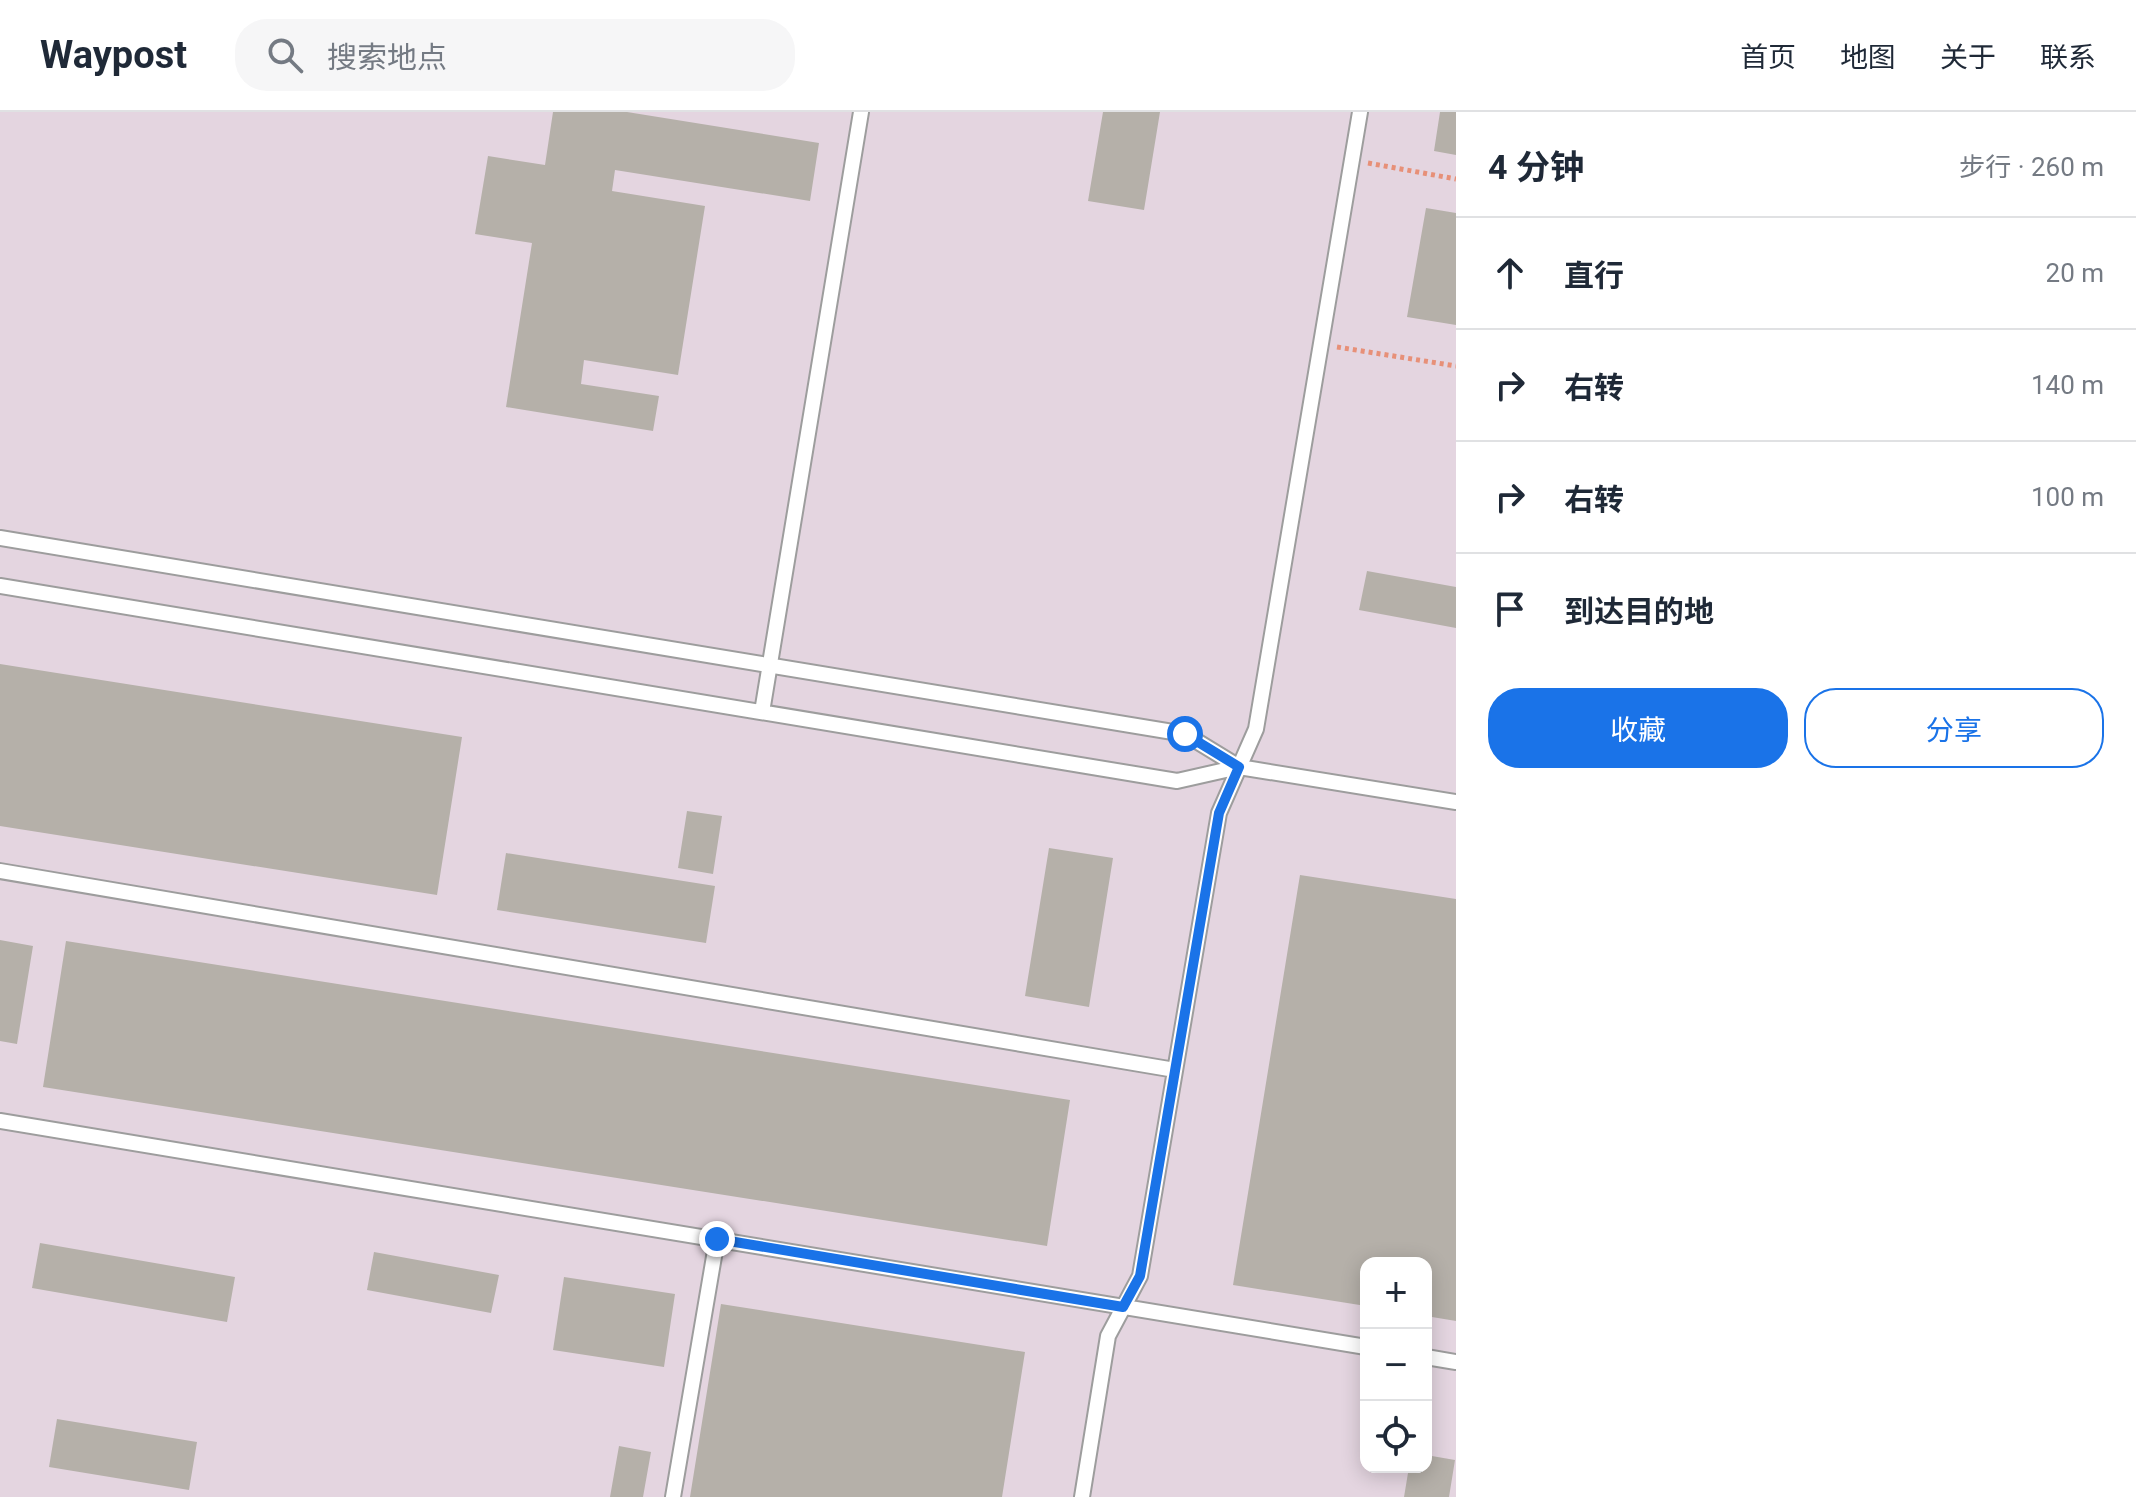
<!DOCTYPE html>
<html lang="zh">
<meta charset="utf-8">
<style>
:root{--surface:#fff;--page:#f6f6f7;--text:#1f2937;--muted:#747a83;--line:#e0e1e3;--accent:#1a73e8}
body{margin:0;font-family:Roboto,"Noto Sans SC",sans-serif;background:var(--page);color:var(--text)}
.controls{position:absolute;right:24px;bottom:24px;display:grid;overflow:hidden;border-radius:16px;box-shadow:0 4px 20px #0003}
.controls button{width:72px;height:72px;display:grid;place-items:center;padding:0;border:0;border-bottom:2px solid var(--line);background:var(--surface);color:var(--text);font:40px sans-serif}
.stop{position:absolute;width:24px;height:24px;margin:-18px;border:6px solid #1a73e8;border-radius:50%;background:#fff}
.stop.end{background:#1a73e8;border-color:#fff;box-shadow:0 2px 8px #0008}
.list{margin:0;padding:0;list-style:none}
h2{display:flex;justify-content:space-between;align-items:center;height:104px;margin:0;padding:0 32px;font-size:34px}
h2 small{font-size:26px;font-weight:400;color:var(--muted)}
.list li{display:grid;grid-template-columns:52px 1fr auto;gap:24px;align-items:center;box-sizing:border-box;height:112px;padding:0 32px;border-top:2px solid var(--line)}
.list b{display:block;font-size:30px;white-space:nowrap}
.list em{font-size:26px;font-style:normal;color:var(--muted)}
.actions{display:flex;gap:16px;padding:24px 32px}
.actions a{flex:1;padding:18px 0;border:2px solid var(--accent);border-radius:32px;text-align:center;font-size:28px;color:var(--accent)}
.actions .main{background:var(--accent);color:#fff}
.icon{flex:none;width:44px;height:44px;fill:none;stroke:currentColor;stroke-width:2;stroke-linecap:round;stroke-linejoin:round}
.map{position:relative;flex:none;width:1456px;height:1385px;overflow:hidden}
header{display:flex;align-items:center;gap:48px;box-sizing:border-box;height:112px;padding:0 40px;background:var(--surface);border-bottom:2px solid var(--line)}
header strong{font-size:38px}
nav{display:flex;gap:44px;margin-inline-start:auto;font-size:28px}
.search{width:560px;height:72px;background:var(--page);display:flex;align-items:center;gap:20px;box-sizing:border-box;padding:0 28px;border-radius:32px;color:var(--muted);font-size:30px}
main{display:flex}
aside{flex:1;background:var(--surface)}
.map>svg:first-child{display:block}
.industrial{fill:#e4d5e0;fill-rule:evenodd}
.building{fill:#b5b0a9}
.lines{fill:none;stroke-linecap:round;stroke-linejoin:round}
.lane-casing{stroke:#9d9d9d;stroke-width:18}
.path{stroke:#e79078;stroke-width:5;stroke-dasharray:4 4;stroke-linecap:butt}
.lane{stroke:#fff;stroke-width:14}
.route{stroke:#1a73e8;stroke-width:10}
</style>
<header>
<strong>Waypost</strong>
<div class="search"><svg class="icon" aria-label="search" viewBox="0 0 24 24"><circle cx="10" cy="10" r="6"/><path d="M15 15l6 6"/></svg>搜索地点</div>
<nav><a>首页</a><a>地图</a><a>关于</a><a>联系</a></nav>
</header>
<main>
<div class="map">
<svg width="1456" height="1385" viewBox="0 0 1456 1385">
<rect width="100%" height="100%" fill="#eceae3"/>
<path class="industrial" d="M0 0H1456V1385H0ZM1366 1151H1426V1355H1366Z"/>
<path class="building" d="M553 0H627L819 31 810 89 615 58 612 79 705 94 678 263 584 248 581 272 659 284 653 319 506 295 532 131 475 122 488 44 545 53Z
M1103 0H1160L1144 98 1088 89Z
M1440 0H1456V43L1434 39Z
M1426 96 1456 101V213L1407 205Z
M1367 459 1456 475V516L1359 498Z
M0 552 462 625 437 783 0 714Z
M687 699 722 704 713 762 678 756Z
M1049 736 1113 746 1089 895 1025 884Z
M506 741 715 774 706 831 497 798Z
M1300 763 1456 787V1209L1426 1204V1151H1366V1194L1233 1173Z
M0 828 33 834 17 932 0 929Z
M66 829 1070 988 1047 1134 43 975Z
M40 1131 235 1165 227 1210 32 1176Z
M374 1140 499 1163 491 1201 367 1178Z
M564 1165 675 1182 664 1255 553 1238Z
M721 1192 1025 1240 1002 1385H690Z
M57 1307 197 1330 189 1378 49 1355Z
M619 1334 651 1340 643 1385H610Z
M1426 1343 1455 1348 1449 1385H1404L1409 1355H1426Z"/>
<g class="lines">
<defs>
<path id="lane" d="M0 426 1185 622 1239 655 1177 669 0 474
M762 600 861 0
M1239 655 1456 690
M0 759 1175 958
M0 1009 1366 1235
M1426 1245 1456 1250
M673 1385 717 1127
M1082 1385 1108 1224 1140 1164 1219 701 1256 617 1360 0"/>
</defs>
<use href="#lane" class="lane-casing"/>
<path class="path" d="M1368 51 1456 67
M1337 235 1456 254"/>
<use href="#lane" class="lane"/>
</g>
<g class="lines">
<path class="route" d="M717 1127 1123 1195 1140 1164 1219 701 1239 655 1185 622"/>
</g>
</svg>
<div class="controls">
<button>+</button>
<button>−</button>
<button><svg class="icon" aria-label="locate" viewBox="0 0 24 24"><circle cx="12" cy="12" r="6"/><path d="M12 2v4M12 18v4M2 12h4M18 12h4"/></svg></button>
</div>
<div class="stop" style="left:1185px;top:622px"></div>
<div class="stop end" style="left:717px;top:1127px"></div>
</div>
<aside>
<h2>4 分钟<small>步行 · 260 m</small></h2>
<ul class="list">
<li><svg class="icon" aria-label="ahead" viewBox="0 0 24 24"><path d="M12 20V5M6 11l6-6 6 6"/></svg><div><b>直行</b></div><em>20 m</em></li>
<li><svg class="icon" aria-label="right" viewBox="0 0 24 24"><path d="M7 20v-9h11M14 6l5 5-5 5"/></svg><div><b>右转</b></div><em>140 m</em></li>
<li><svg class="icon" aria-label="right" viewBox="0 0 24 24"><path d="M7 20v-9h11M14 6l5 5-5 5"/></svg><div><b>右转</b></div><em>100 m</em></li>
<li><svg class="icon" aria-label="arrive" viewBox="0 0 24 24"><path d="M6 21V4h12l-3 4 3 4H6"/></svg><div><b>到达目的地</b></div></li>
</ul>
<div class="actions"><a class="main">收藏</a><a>分享</a></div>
</aside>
</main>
